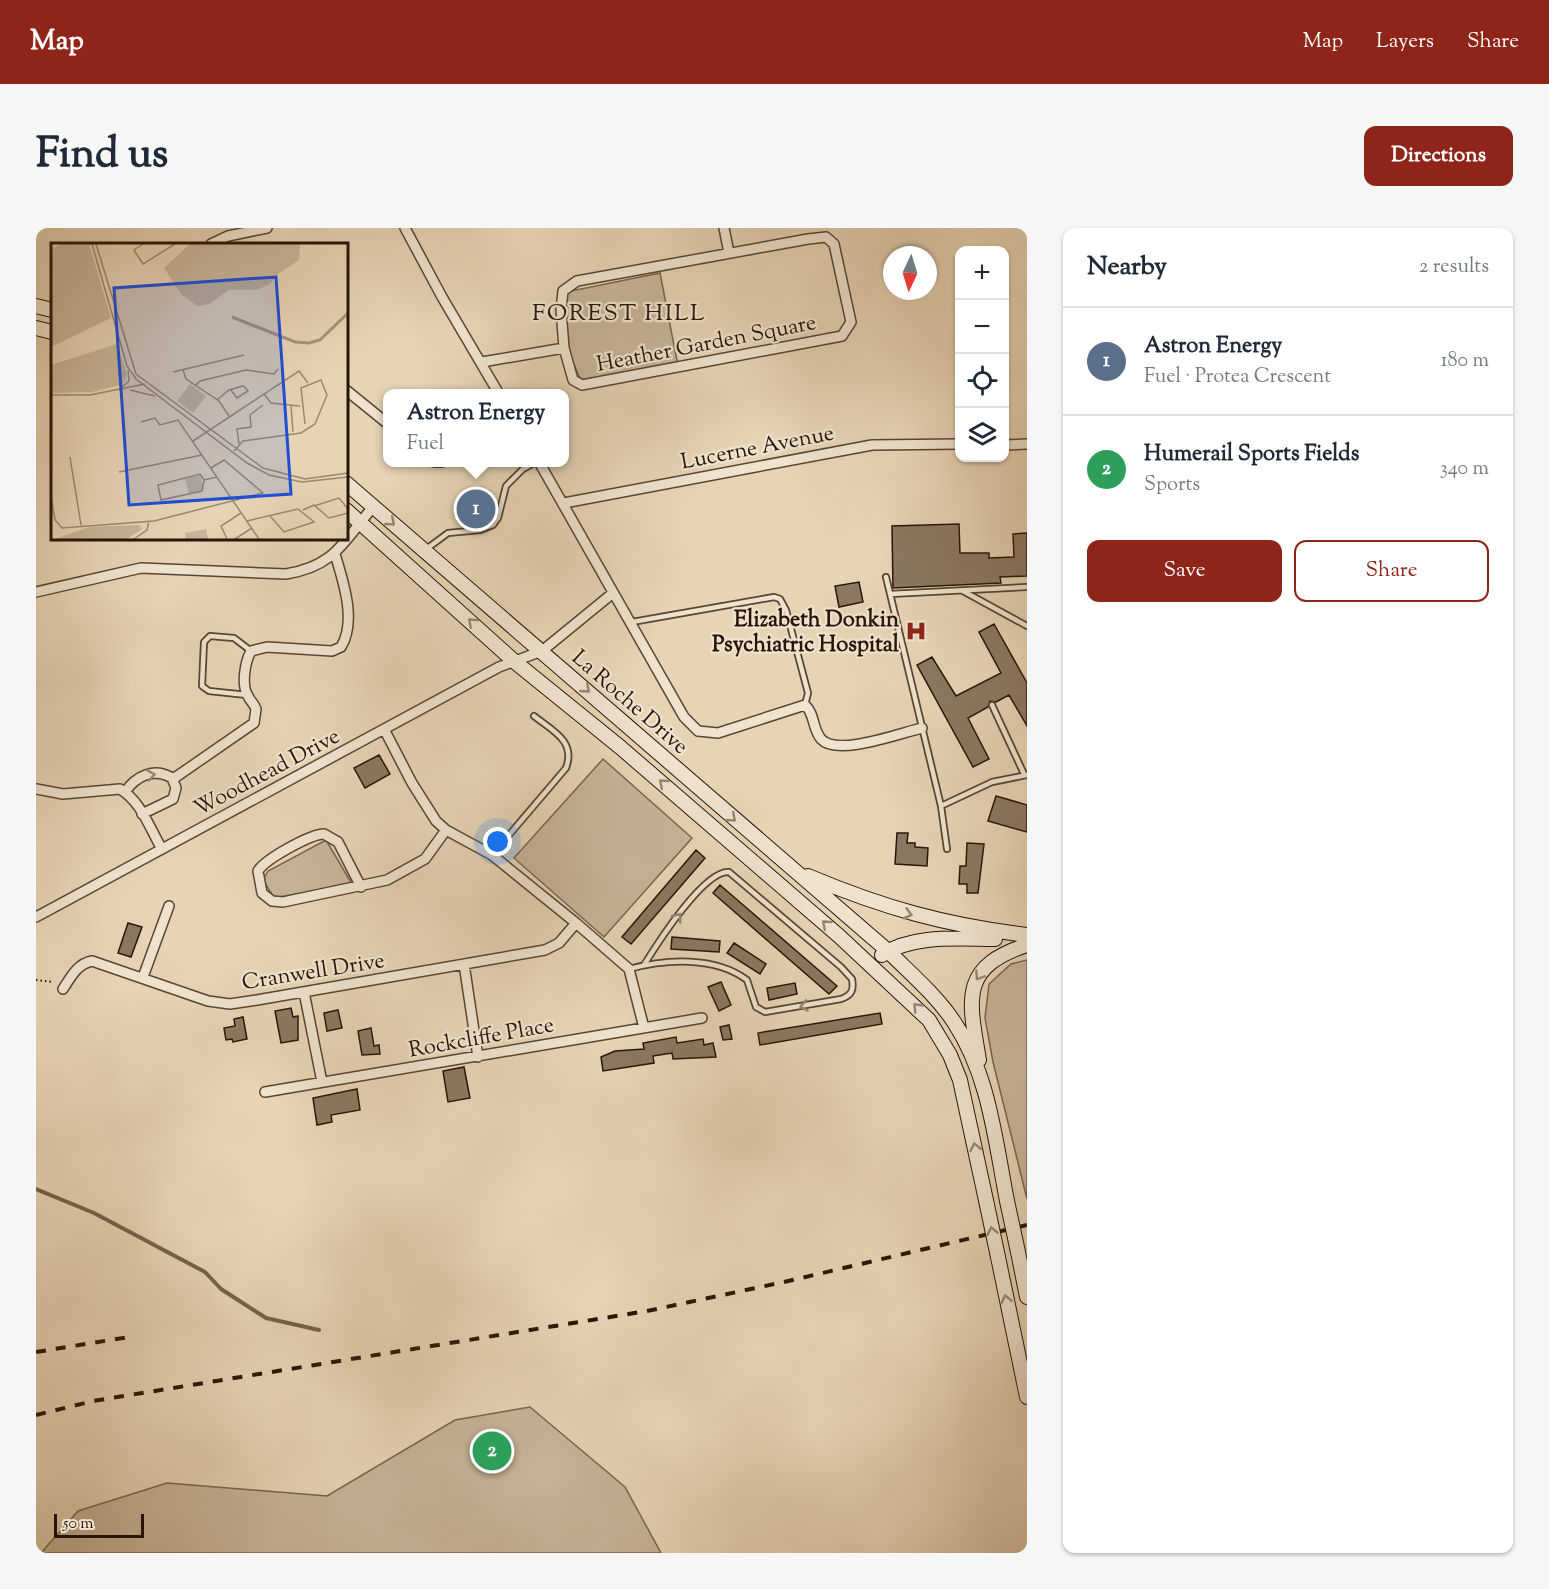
<!DOCTYPE html>
<meta charset="utf-8">
<style>
:root{--surface:#fff;--page:#f6f6f7;--text:#1f2937;--muted:#747a83;--line:#e0e1e3;--accent:#8f2418}
body{margin:0;font-family:"Sorts Mill Goudy",serif;background:var(--page);color:var(--text)}
.controls{position:absolute;right:18px;top:18px;display:grid;overflow:hidden;border-radius:12px;box-shadow:0 2px 4px #0004}
.controls button{width:54px;height:54px;display:grid;place-items:center;padding:0;border:0;border-bottom:2px solid var(--line);background:var(--surface);color:var(--text);font:30px sans-serif}
.compass{position:absolute;left:847px;top:18px;width:54px;height:54px;border-radius:50%;background:var(--surface);box-shadow:0 2px 4px #0004;rotate:184deg}
.scale{position:absolute;left:18px;bottom:15px;width:90px;box-sizing:border-box;padding-left:6px;border:3px solid #281508;border-top:0;font-size:16px;line-height:21px;white-space:nowrap;color:#281508;-webkit-text-stroke:4px #efe3cf;paint-order:stroke}
.you{position:absolute;left:462px;top:614px;width:21px;height:21px;margin:-15px;border:4px solid #fff;border-radius:50%;background:#1a73e8;box-shadow:0 0 0 9px #1a73e833}
.badge{display:grid;place-items:center;width:39px;height:39px;border-radius:50%;background:var(--accent);color:#fff;font-size:20px;font-weight:700}
.pin{position:absolute;translate:-50% -50%;border:3px solid #fff;box-shadow:0 2px 6px #0006}
.popup{position:absolute;left:347px;top:161px;width:186px;height:78px;box-sizing:border-box;display:grid;place-content:center;border-radius:12px;background:var(--surface);filter:drop-shadow(0 2px 4px #0005);font-size:20px;white-space:nowrap;color:var(--muted)}
.popup b{font-size:22px;color:var(--text)}
.popup::after{content:'';position:absolute;left:50%;top:100%;margin-left:-12px;border:12px solid transparent;border-top-color:var(--surface)}
.list{margin:0;padding:0;list-style:none}
h2{display:flex;justify-content:space-between;align-items:center;height:78px;margin:0;padding:0 24px;font-size:26px}
h2 small{font-size:20px;font-weight:400;color:var(--muted)}
.list li{display:grid;grid-template-columns:39px 1fr auto;gap:18px;align-items:center;box-sizing:border-box;height:108px;padding:0 24px;border-top:2px solid var(--line)}
.list b{display:block;font-size:22px;white-space:nowrap}
.list p{margin:0;font-size:20px;white-space:nowrap;color:var(--muted)}
.list em{font-size:20px;font-style:normal;color:var(--muted)}
.actions{display:flex;gap:12px;padding:18px 24px}
.actions a{flex:1;padding:14px 0;border:2px solid var(--accent);border-radius:12px;text-align:center;font-size:21px;color:var(--accent)}
.actions .main{background:var(--accent);color:#fff}
.icon{flex:none;width:33px;height:33px;fill:none;stroke:currentColor;stroke-width:2;stroke-linecap:round;stroke-linejoin:round}
.map{position:relative;flex:none;width:991px;height:1325px;overflow:hidden;border-radius:12px}
header{display:flex;align-items:center;gap:36px;box-sizing:border-box;height:84px;padding:0 30px;background:var(--accent);color:#fff}
header strong{font-size:28px}
nav{display:flex;gap:33px;margin-inline-start:auto;font-size:21px}
.intro{display:flex;align-items:center;justify-content:space-between;box-sizing:border-box;height:144px;padding:0 36px}
h1{margin:0;font-size:42px}
.button{padding:15px 27px;border-radius:12px;background:var(--accent);color:#fff;font-size:21px;font-weight:700}
main{display:flex;gap:36px;padding:0 36px}
aside{flex:1;background:var(--surface);border-radius:12px;box-shadow:0 2px 4px #0004}
.map>svg:first-child{display:block}
.green{fill:#c7b498;stroke:#786450;stroke-width:1.5}
.lines{fill:none;stroke-linecap:round;stroke-linejoin:round}
.stream{stroke:#74614c;stroke-width:4}
.building{fill:#8b7862;stroke:#281508;stroke-width:1.5}
.lane-casing{stroke:#584533;stroke-width:8}
.street-casing{stroke:#584533;stroke-width:12}
.secondary-casing{stroke:#281508;stroke-width:16}
.path{stroke:#281508;stroke-width:2;stroke-dasharray:1.5 3;stroke-linecap:butt}
.lane{stroke:#efe3cf;stroke-width:4.5}
.street{stroke:#efe3cf;stroke-width:9}
.secondary{stroke:#efe3cf;stroke-width:14}
.rail{stroke:#281508;stroke-width:4;stroke-dasharray:10 10;stroke-linecap:butt}
.secondary-bridge-casing{stroke:#281508;stroke-width:16;stroke-linecap:butt}
.secondary-bridge{stroke:#efe3cf;stroke-width:14}
.oneway{stroke:#958675}
.labels{text-anchor:middle;stroke-width:4.5;stroke-linejoin:round;paint-order:stroke}
.street-label{font-size:22px;fill:#281508;stroke:#efe3cf}
.poi-label{font-size:22px;font-weight:bold;fill:#281508;stroke:#efe3cf;text-anchor:end}
.neighbourhood-label{font-size:24px;letter-spacing:1.5px;fill:#281508;stroke:#efe3cf}
.inset-river{fill:none;stroke:#a6937a;stroke-width:3}
.inset-road{fill:none;stroke:#9b8870;stroke-width:1.5}
.view{fill:#1d4ed8;fill-opacity:0.15;stroke:#1d4ed8;stroke-width:3}
.inset-edge{fill:none;stroke:#281508;stroke-width:3}
</style>
<header>
<strong>Map</strong>
<nav><a>Map</a><a>Layers</a><a>Share</a></nav>
</header>
<div class="intro"><h1>Find us</h1><a class="button">Directions</a></div>
<main>
<div class="map">
<svg width="991" height="1325" viewBox="0 0 991 1325">
<rect width="100%" height="100%" fill="#e7d4b5"/>
<filter id="stains"><feTurbulence type="fractalNoise" baseFrequency=".00333" numOctaves="4"/><feColorMatrix values="0 0 0 0 .2 0 0 0 0 .09 0 0 0 0 .02 0 0 0 .5 -.17"/></filter>
<radialGradient id="worn" r=".72"><stop offset=".6" stop-color="#630" stop-opacity="0"/><stop offset="1" stop-color="#630" stop-opacity=".3"/></radialGradient>
<path class="green" d="M624 45 642 138 546 154 530 120V64Z
M567 531 656 610 568 709 478 630Z
M290 612 316 656 238 670 227 652 232 643Z
M991 732V971L957 834 949 790 953 756 975 736Z
M494 1179 589 1259 625 1325H5L42 1283 131 1255 291 1268 419 1192Z"/>
<g class="lines">
<path class="stream" d="M0 961 58 985 169 1044 185 1061 230 1090 283 1102"/>
</g>
<path class="building" d="M452 263 457 289 452 294 432 298 426 268Z
M923 296 924 325H953V330L978 329 977 306 991 305V348L964 349 965 355 857 360 856 298Z
M823 354 827 374 803 379 799 358Z
M958 396 991 455V498L973 467 960 474 954 473 952 479 932 490 953 531 937 539 881 437 896 429 920 468 965 445 943 404Z
M343 527 354 546 329 560 318 540Z
M960 568 991 577V604L952 593Z
M861 605H872L871 615H879V619L892 620 891 638 859 636Z
M931 615 948 616 942 665H931V656H923L924 638H930Z
M660 622 669 630 595 716 586 709Z
M684 657 801 758 793 766 677 665Z
M92 695 106 699 95 729 82 725Z
M636 709 684 713 683 724 635 721Z
M698 715 730 736 724 746 691 725Z
M685 754 695 777 683 783 672 759Z
M759 755 761 766 733 772 731 760Z
M255 780 257 789 262 788V812L245 815 239 783Z
M302 782 306 800 291 803 288 785Z
M844 785 846 796 724 817 722 805Z
M207 789 211 811 197 814 196 811 190 812 188 800 199 798 198 791Z
M693 797 696 811 687 812 684 799Z
M335 800 338 818 343 817 344 826 326 827 322 803Z
M640 809 641 815 667 811 668 817 677 815 680 829 637 831 636 825 617 828 618 835 567 843 565 829 579 823 608 821 607 815Z
M428 839 434 870 412 874 407 843Z
M321 861 324 882 295 887 296 894 281 897 277 870Z"/>
<g class="lines">
<defs>
<path id="lane" d="M389 322 412 305 444 302 457 297 462 290 470 258 487 241 500 234
M850 349 905 578 911 621
M927 363 991 398
M854 366 991 359
M596 394 738 369 744 371 750 382 772 465 769 477
M211 467 173 463 166 458 168 414 174 408 198 410 215 423
M956 477 988 546
M905 578 956 554 991 547
M456 627 530 540C540 513 517 503 498 488
M593 741C630 731 679 728 711 752L720 779 729 784 805 771C816 767 818 762 816 751L805 739 693 644C668 642 621 716 608 737"/>
<path id="street" d="M369 0 406 69 463 166
M688 0 693 25
M175 16 192 8 231 0
M446 134 528 120 525 82 527 63 541 53 772 11 790 9 798 16 815 94 806 108 546 157 537 152 528 120
M310 162 352 196
M969 217 991 216
M398 234H406
M503 234 648 489 662 503 682 505 769 477C779 486 776 500 785 511 801 529 864 505 886 500
M528 275 836 217 924 216
M0 364 105 340 250 346C299 338 307 314 337 279
M348 501 376 555 400 593 410 602 456 627 540 695 593 741 608 800
M137 551 218 495 220 481C218 475 214 473 212 468 205 457 209 434 215 423L231 419 296 423 305 419C321 393 307 353 299 326
M0 561 27 566 84 561C105 573 114 601 126 621
M89 564C100 548 118 539 136 550L140 560 137 571 106 586
M325 659 302 614 288 606C275 606 229 631 222 643L226 665 236 673 247 674 351 652 389 631 410 602
M0 689 463 439 506 423 577 365
M428 736 442 829
M107 749 133 678
M27 761C35 749 41 736 56 733L172 773 194 776 221 772 509 722 523 715 540 695
M268 764 286 854
M229 864 666 790"/>
<path id="secondary" d="M0 78 16 82
M0 100 16 104
M310 255 852 723C874 745 900 767 918 794 953 847 959 911 971 973
M310 282 479 434 584 519 803 708 893 792 914 827 924 852 951 977
M772 648C848 680 909 697 991 707
M846 727C877 706 923 711 959 711
M943 832C933 772 923 739 991 717
M982 1024 991 1069
M962 1029 991 1169"/>
</defs>
<use href="#lane" class="lane-casing"/>
<use href="#street" class="street-casing"/>
<use href="#secondary" class="secondary-casing"/>
<path class="path" d="M0 752 18 754"/>
<use href="#lane" class="lane"/>
<use href="#street" class="street"/>
<use href="#secondary" class="secondary"/>
<path class="rail" d="M0 1124 93 1109
M0 1187 57 1173 611 1083 748 1054 991 997"/>
<defs>
<path id="secondary-bridge" d="M971 973 982 1024
M951 977 962 1029"/>
</defs>
<use href="#secondary-bridge" class="secondary-bridge-casing"/>
<use href="#secondary-bridge" class="secondary-bridge"/>
</g>
<defs><path id="oneway-chevron" d="M-2-3.5L2.5 0L-2 3.5" fill="none" stroke-width="1.6" stroke-linecap="round" stroke-linejoin="round" transform="scale(1.5)"/></defs>
<g class="oneway">
<use href="#oneway-chevron" transform="translate(355 294) rotate(41)"/>
<use href="#oneway-chevron" transform="translate(436 394) rotate(-138)"/>
<use href="#oneway-chevron" transform="translate(550 461) rotate(41)"/>
<use href="#oneway-chevron" transform="translate(115 547) rotate(-8)"/>
<use href="#oneway-chevron" transform="translate(627 555) rotate(-139)"/>
<use href="#oneway-chevron" transform="translate(696 590) rotate(41)"/>
<use href="#oneway-chevron" transform="translate(872 686) rotate(15)"/>
<use href="#oneway-chevron" transform="translate(642 689) rotate(-51)"/>
<use href="#oneway-chevron" transform="translate(790 696) rotate(-139)"/>
<use href="#oneway-chevron" transform="translate(943 748) rotate(124)"/>
<use href="#oneway-chevron" transform="translate(768 778) rotate(171)"/>
<use href="#oneway-chevron" transform="translate(881 779) rotate(-134)"/>
<use href="#oneway-chevron" transform="translate(939 919) rotate(-102)"/>
<use href="#oneway-chevron" transform="translate(956 1003) rotate(-102)"/>
<use href="#oneway-chevron" transform="translate(970 1071) rotate(-102)"/>
</g>
<defs>
<symbol id="hospital-bare" viewBox="-9 -9 18 18"><path d="M-5-5h3v3.5h4V-5h3V5h-3V1.5h-4V5h-3Z" fill="#8f2418" stroke="#efe3cf" stroke-width="2.5" paint-order="stroke"/></symbol>
</defs>
<g fill-rule="evenodd">
<use href="#hospital-bare" x="865" y="388" width="30" height="30"/>
</g>
<g class="labels">
<g class="street-label">
<text transform="translate(670 114) rotate(-11)" y="8">Heather Garden Square</text>
<text transform="translate(721 218) rotate(-11)" y="8">Lucerne Avenue</text>
<text transform="translate(595 473) rotate(41)" y="8">La Roche Drive</text>
<text transform="translate(230 543) rotate(-28)" y="8">Woodhead Drive</text>
<text transform="translate(277 742) rotate(-9)" y="8">Cranwell Drive</text>
<text transform="translate(445 808) rotate(-10)" y="8">Rockcliffe Place</text>
</g>
<g class="poi-label">
<text x="863" y="398">Elizabeth Donkin<tspan x="863" dy="25">Psychiatric Hospital</tspan></text>
</g>
<g class="neighbourhood-label">
<text x="583" y="92">FOREST HILL</text>
</g>
</g>
<g transform="translate(15 15)">
<rect width="297" height="297" fill="#e7d4b5"/>
<path d="M9 1H38L60 75 0 104V8ZM139 1H249L248 17 227 31 219 41 205 47H178L158 61 146 63 130 51 113 25ZM66 101 76 132 72 141 41 149 0 150V122ZM139 141 155 153 142 170 126 158ZM149 232 153 246 138 251 134 236ZM88 282 91 286 76 296H4L38 284ZM155 286 157 296H135L134 290Z" fill="#c7b498"/>
<path class="inset-river" d="M181 74 244 99 258 100 269 97 297 70"/>
<path class="inset-road" d="M41 1 76 123 85 136 196 220 218 232 251 239 297 234M45 1 85 131 212 225 254 236 297 230M92 1 83 7 92 21 124 1M132 127 135 136 168 158 178 173M122 129 193 112M144 143 149 138 195 127 223 131 227 126M71 144 78 138 77 127M79 147 104 153M213 151 220 160 249 163M0 152H39L94 141M166 157 178 147 192 143H193L197 148 186 155 180 147M240 162 242 189M90 179 104 175 109 182 127 177 208 296M142 198 248 128 257 140M188 201 186 186 200 184 199 172 212 162M183 208 192 198 250 190 264 181 276 152 270 137 250 145 254 181M19 214 30 282M68 229 151 212M153 237 149 231 107 242 110 257 151 248 153 237 166 234M0 254 4 277 11 285 103 278 212 250 173 217 160 225M263 263 288 255 297 266M252 267 263 262 278 275 297 270M196 278 247 266 263 279 233 289 219 273M83 296 96 287 98 278M176 296 170 283 190 270M184 296 201 285"/>
<path class="view" d="M225 34 240 251 78 262 63 45Z"/>
<rect width="297" height="297" class="inset-edge"/>
</g>
<rect width="100%" height="100%" filter="url(#stains)"/>
<rect width="100%" height="100%" fill="url(#worn)"/>
</svg>
<div class="controls">
<button>+</button>
<button>−</button>
<button><svg class="icon" aria-label="locate" viewBox="0 0 24 24"><circle cx="12" cy="12" r="6"/><path d="M12 2v4M12 18v4M2 12h4M18 12h4"/></svg></button>
<button><svg class="icon" aria-label="layers" viewBox="0 0 24 24"><path d="M12 4l9 5-9 5-9-5zM3 14l9 5 9-5"/></svg></button>
</div>
<svg class="compass" viewBox="-18 -18 36 36"><path d="M0-13l5 13h-10z" fill="#e53935"/><path d="M0 13l5-13h-10z" fill="#747a83"/></svg>
<div class="scale">50 m</div>
<div class="you"></div>
<div class="pin badge" style="left:440px;top:281px;background:#5c6f8a">1</div>
<div class="popup"><b>Astron Energy</b>Fuel</div>
<div class="pin badge" style="left:456px;top:1223px;background:#2e9e5b">2</div>
</div>
<aside>
<h2>Nearby<small>2 results</small></h2>
<ul class="list">
<li><span class="badge" style="background:#5c6f8a">1</span><div><b>Astron Energy</b><p>Fuel · Protea Crescent</p></div><em>180 m</em></li>
<li><span class="badge" style="background:#2e9e5b">2</span><div><b>Humerail Sports Fields</b><p>Sports</p></div><em>340 m</em></li>
</ul>
<div class="actions"><a class="main">Save</a><a>Share</a></div>
</aside>
</main>
